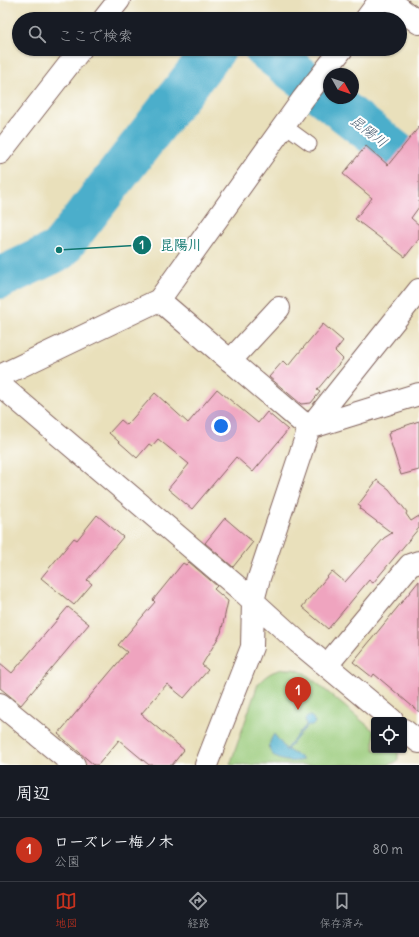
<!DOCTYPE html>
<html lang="ja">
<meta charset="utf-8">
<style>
:root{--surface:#171b24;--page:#20242c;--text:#f1f3f6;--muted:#9ea1a6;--line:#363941;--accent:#c8321e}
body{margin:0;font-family:Delius,"Klee One",sans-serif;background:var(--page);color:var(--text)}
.controls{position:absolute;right:12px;bottom:12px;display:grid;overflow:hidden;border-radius:4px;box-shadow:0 1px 3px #0004}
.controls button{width:36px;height:36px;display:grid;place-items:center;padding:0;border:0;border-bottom:1px solid var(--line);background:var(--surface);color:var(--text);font:20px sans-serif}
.compass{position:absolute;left:323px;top:68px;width:36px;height:36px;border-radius:50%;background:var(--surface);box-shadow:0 1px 3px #0004;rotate:130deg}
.you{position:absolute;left:221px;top:426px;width:14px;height:14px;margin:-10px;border:3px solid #fff;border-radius:50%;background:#1a73e8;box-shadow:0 0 0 6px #1a73e833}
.badge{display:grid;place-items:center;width:26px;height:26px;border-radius:50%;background:var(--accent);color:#fff;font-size:13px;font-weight:700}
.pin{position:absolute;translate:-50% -33px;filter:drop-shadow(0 1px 2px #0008)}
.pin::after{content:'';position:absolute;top:21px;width:14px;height:12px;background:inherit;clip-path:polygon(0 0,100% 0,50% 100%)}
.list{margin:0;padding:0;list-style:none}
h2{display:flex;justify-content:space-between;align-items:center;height:52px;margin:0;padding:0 16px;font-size:17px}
h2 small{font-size:13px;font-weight:400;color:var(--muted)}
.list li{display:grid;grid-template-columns:26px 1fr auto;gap:12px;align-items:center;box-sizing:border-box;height:64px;padding:0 16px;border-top:1px solid var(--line)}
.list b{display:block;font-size:15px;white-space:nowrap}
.list p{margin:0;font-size:13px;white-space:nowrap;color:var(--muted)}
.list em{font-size:13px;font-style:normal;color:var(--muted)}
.icon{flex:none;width:22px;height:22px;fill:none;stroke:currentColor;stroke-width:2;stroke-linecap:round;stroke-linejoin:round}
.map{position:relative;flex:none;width:419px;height:765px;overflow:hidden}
.search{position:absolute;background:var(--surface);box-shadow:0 1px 3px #0004;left:12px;right:12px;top:12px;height:44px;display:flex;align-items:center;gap:10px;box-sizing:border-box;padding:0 14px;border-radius:22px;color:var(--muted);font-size:15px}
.sheet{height:116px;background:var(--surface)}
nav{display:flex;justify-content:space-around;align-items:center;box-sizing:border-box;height:56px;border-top:1px solid var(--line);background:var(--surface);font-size:11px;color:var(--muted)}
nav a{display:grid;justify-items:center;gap:2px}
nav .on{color:var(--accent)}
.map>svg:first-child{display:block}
.green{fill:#99ca79;stroke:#727452}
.water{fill:#4caecb;stroke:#4b667b}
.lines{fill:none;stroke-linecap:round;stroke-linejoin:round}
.river{stroke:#4caecb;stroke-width:42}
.building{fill:#efa4bf}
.lane-casing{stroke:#82635d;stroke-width:15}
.street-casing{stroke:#82635d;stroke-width:24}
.lane{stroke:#fff;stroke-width:13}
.street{stroke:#fff;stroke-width:22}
.labels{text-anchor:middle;stroke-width:4;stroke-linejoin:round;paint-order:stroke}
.water-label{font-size:14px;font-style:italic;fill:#4b5f73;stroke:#fff}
.leader{fill:none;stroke:#0f766e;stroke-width:1.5}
.callout-dot{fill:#0f766e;stroke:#fff;stroke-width:1.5}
.mark-label{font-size:12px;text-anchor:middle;font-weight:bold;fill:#fff}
.callout-label{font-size:14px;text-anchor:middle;font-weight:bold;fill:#0f766e;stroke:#fff;stroke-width:4;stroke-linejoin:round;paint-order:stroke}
</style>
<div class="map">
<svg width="419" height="765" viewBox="0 0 419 765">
<rect width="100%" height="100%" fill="#fff"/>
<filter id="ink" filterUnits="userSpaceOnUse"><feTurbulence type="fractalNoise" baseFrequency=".025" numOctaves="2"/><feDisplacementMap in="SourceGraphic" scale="8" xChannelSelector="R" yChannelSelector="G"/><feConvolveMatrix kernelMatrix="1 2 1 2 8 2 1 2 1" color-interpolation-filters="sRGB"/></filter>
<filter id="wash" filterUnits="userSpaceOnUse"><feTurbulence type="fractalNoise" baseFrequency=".012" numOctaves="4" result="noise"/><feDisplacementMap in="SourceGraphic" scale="16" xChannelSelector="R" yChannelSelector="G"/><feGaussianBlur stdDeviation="0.9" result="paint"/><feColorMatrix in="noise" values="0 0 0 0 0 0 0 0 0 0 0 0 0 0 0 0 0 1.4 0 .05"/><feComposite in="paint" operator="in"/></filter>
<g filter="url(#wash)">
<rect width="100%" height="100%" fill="#e9e0bb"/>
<path class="green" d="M284 669H293L305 673 374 731V750H396L398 752V759L396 762 388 765H230L258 684C266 675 272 671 284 669Z"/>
<path class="water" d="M310 716 313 718 315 723 312 726H307L286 751 288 750C293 754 299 755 303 760 284 765 259 756 274 734L285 748V750L306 725 305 721 306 718Z"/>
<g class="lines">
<path class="river" d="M265 49 305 80
M320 93 419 170
M0 278 59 250 215 49"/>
</g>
<g id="blocks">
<path class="building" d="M419 127V207L411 218 419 225V239L405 257 355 219 372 198 343 174 366 146 388 165Z
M323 324 343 341 335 351 343 359 317 390 320 392 311 403 301 404 269 377 283 361 288 366Z
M217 389 258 423 267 412 288 430 253 472 236 457 192 509 168 489 189 464 158 439 152 446 149 444 137 458 109 433 121 420 127 425 155 393 188 423Z
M419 421V470L401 475 388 434 391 433 390 431Z
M377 480 389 489 407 512 406 514 411 521 419 516V528L373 583 369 580 328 629 302 607 332 571 345 582 384 538 392 533 360 509 361 507 358 505Z
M97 515 123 537 87 580 92 584 74 605 41 578 74 538 77 540Z
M225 518 253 542 233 567 205 543Z
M189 562 217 586 214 589 228 601 221 633 202 665 208 670 184 698 167 684 141 714 184 750 172 765H149L119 740 98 765H94L58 734 127 652 118 645 155 602 153 600 183 563 186 565Z
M419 581V712L374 674 372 677 353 662Z
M68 607 89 624 21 705 0 688V663L12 673Z"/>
</g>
</g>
<g filter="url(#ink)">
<use href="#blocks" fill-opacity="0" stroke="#82635d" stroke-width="1"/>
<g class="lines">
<defs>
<path id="lane" d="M284 125 310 144"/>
<path id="street" d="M389 0 419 23
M104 19 119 0
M366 19 380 0
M0 153 81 49
M159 300 309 428
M230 361 279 308
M0 376 159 300 303 99 342 49
M0 385 241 590 298 642 392 720
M309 428 419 394
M327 665 410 565 419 562
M0 704 74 765
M404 730 419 742
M206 765 252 647 253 601 259 578 309 428 419 290"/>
</defs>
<use href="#lane" class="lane-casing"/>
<use href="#street" class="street-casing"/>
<use href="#lane" class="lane"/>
<use href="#street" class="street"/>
</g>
</g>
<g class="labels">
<g class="water-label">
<text transform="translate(369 131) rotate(38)" y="5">昆陽川</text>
</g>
</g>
<path class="leader" d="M59 250L142 245"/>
<g class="callout-dot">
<circle cx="59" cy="250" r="4"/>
<circle cx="142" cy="245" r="10"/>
</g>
<g class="mark-label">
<text x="142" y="249">1</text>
</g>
<g class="callout-label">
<text x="181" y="250">昆陽川</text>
</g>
</svg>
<div class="controls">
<button><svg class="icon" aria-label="locate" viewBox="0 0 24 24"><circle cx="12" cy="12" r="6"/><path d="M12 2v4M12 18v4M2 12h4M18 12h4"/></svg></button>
</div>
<svg class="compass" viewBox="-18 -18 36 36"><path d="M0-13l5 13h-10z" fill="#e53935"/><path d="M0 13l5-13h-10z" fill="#9ea1a6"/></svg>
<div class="you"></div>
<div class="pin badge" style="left:298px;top:710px">1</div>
<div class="search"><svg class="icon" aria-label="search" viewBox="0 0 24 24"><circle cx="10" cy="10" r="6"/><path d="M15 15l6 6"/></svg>ここで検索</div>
</div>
<section class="sheet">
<h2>周辺<small></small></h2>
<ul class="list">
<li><span class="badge">1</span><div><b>ローズレー梅ノ木</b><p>公園</p></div><em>80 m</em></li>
</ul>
</section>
<nav>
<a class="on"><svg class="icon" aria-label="map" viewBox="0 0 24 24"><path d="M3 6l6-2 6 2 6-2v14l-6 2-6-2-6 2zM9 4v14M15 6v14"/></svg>地図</a>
<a><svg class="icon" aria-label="directions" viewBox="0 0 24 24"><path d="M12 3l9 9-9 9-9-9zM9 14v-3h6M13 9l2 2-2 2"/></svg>経路</a>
<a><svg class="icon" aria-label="saved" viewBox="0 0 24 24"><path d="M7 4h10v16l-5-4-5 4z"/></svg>保存済み</a>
</nav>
